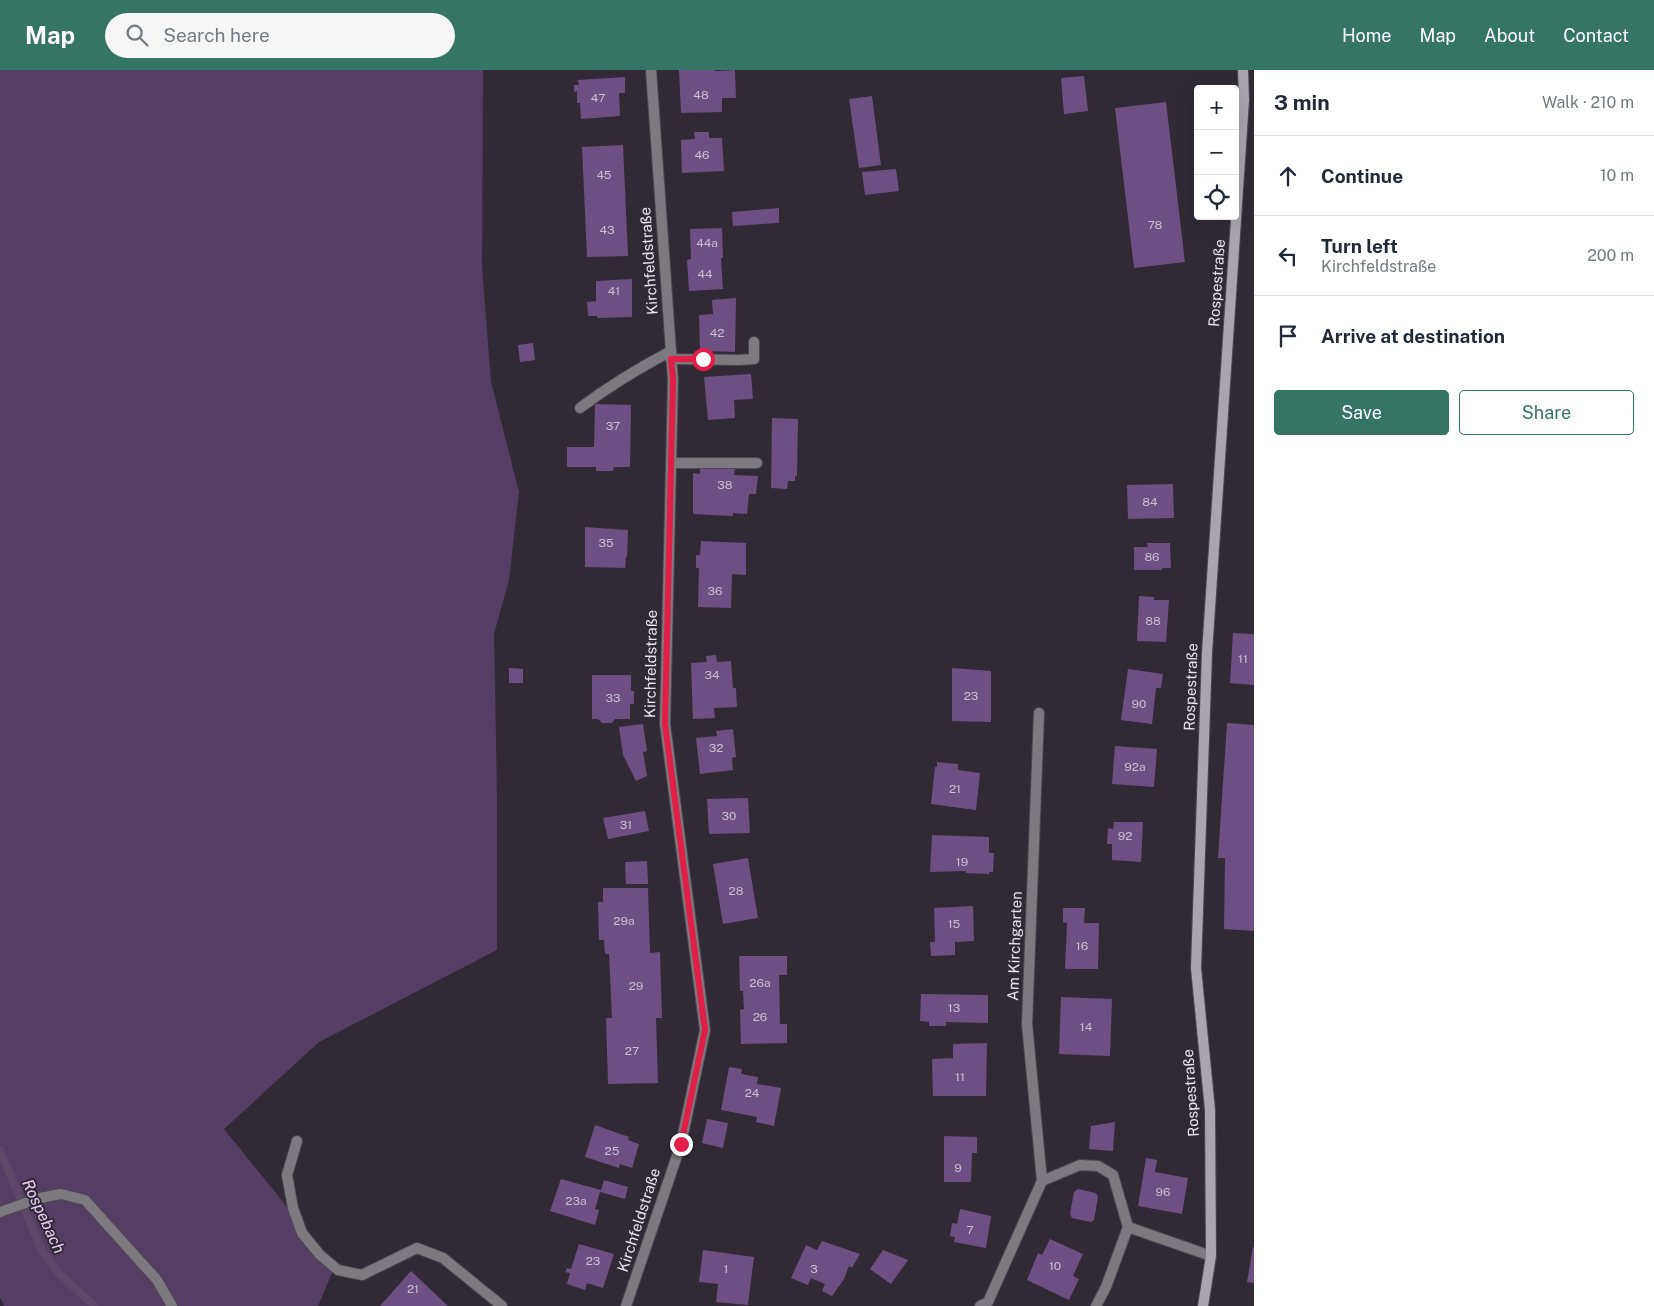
<!DOCTYPE html>
<meta charset="utf-8">
<style>
:root{--surface:#fff;--page:#f6f6f7;--text:#1f2937;--muted:#747a83;--line:#e0e1e3;--accent:#347564}
body{margin:0;font-family:"Public Sans",sans-serif;background:var(--page);color:var(--text)}
.controls{position:absolute;right:15px;top:15px;display:grid;overflow:hidden;border-radius:5px;box-shadow:0 5px 20px #0002}
.controls button{width:45px;height:45px;display:grid;place-items:center;padding:0;border:0;border-bottom:1px solid var(--line);background:var(--surface);color:var(--text);font:25px sans-serif}
.stop{position:absolute;width:15px;height:15px;margin:-11px;border:4px solid #e11d48;border-radius:50%;background:#fff}
.stop.end{background:#e11d48;border-color:#fff;box-shadow:0 1px 5px #0008}
.list{margin:0;padding:0;list-style:none}
h2{display:flex;justify-content:space-between;align-items:center;height:65px;margin:0;padding:0 20px;font-size:21px}
h2 small{font-size:16px;font-weight:400;color:var(--muted)}
.list li{display:grid;grid-template-columns:32px 1fr auto;gap:15px;align-items:center;box-sizing:border-box;height:80px;padding:0 20px;border-top:1px solid var(--line)}
.list b{display:block;font-size:19px;white-space:nowrap}
.list p{margin:0;font-size:16px;white-space:nowrap;color:var(--muted)}
.list em{font-size:16px;font-style:normal;color:var(--muted)}
.actions{display:flex;gap:10px;padding:15px 20px}
.actions a{flex:1;padding:11px 0;border:1px solid var(--accent);border-radius:5px;text-align:center;font-size:18px;color:var(--accent)}
.actions .main{background:var(--accent);color:#fff}
.icon{flex:none;width:28px;height:28px;fill:none;stroke:currentColor;stroke-width:2;stroke-linecap:round;stroke-linejoin:round}
.map{position:relative;flex:none;width:1254px;height:1236px;overflow:hidden}
header{display:flex;align-items:center;gap:30px;box-sizing:border-box;height:70px;padding:0 25px;background:var(--accent);color:#fff}
header strong{font-size:24px}
nav{display:flex;gap:28px;margin-inline-start:auto;font-size:18px}
.search{width:350px;height:45px;background:var(--page);display:flex;align-items:center;gap:12px;box-sizing:border-box;padding:0 18px;border-radius:28px;color:var(--muted);font-size:19px}
main{display:flex}
aside{flex:1;background:var(--surface)}
.map>svg:first-child{display:block}
.green{fill:#553e65}
.lines{fill:none;stroke-linecap:round;stroke-linejoin:round}
.stream{stroke:#5e486a;stroke-width:8}
.building{fill:#6e4f83}
.lane-casing{stroke:#4e4852;stroke-width:12}
.street-casing{stroke:#4e4852;stroke-width:12}
.secondary-casing{stroke:#4e4852;stroke-width:12}
.lane{stroke:#7c797f;stroke-width:10}
.street{stroke:#7c797f;stroke-width:10}
.secondary{stroke:#aaa4ae;stroke-width:10}
.route{stroke:#e11d48;stroke-width:6}
.labels{text-anchor:middle;stroke-width:4;stroke-linejoin:round;paint-order:stroke}
.number-label{font-size:12px;fill:#cac0d2}
.street-label{font-size:15px;fill:#e9e5ed;stroke:#302a35}
.water-label{font-size:16px;font-style:italic;fill:#ebcfff;stroke:#302a35}
</style>
<header>
<strong>Map</strong>
<div class="search"><svg class="icon" aria-label="search" viewBox="0 0 24 24"><circle cx="10" cy="10" r="6"/><path d="M15 15l6 6"/></svg>Search here</div>
<nav><a>Home</a><a>Map</a><a>About</a><a>Contact</a></nav>
</header>
<main>
<div class="map">
<svg width="1254" height="1236" viewBox="0 0 1254 1236">
<rect width="100%" height="100%" fill="#302a35"/>
<path class="green" d="M0 0H483L482 197 491 312 519 422 509 510 494 564 497 726V880L319 972 224 1059 335 1196 318 1236H4L0 1227Z"/>
<g class="lines">
<path class="stream" d="M0 1080 42 1181 58 1203 95 1236"/>
</g>
<path class="building" d="M679 0H715V1L735 0 736 28H722V42L681 43Z
M1084 6 1088 41 1064 44 1061 8Z
M625 7V23H619L620 46 581 49 580 33H577V21L574 22V15H579L578 10Z
M872 26 881 95 859 98 849 29Z
M1166 32 1185 192 1134 198 1115 38Z
M694 62H709V68H722L724 101 682 103 681 70 695 69Z
M623 75 628 186 587 187 582 77Z
M896 99 899 121 865 125 862 102Z
M779 138V153L733 156 732 142Z
M722 158 723 188H721L723 219 689 221 687 190 691 189 690 159Z
M632 209V247L597 248V246H588L587 232 596 231V211Z
M736 228 735 282 700 281 699 245 713 244 712 230Z
M533 273 535 290 520 292 518 275Z
M751 304 753 329 734 330 735 348 708 350 704 307Z
M595 334 631 335 630 397H614L613 401H596V397H567V377H594Z
M772 348 798 349 797 406H795V411H788L787 419 771 418Z
M700 396 735 397 734 405 758 406 756 424H749L747 444 733 443V446L693 444V403L700 404Z
M1173 414 1174 448 1128 449 1127 415Z
M585 457 628 460 627 487H626L625 498 585 497Z
M701 471 746 473V505L732 504 731 538 698 537 699 498H696V485H700Z
M1147 473H1170L1171 498H1162V500H1134V477H1148Z
M1139 526 1154 527V530H1169L1166 572 1137 571Z
M1233 563 1254 564V615L1230 613Z
M716 585 717 592 731 591 733 618H736L737 637 714 638 715 648 693 649 691 593 707 592 706 586Z
M509 598 523 599V613H509Z
M952 598 991 601V652L952 651Z
M1128 599 1163 604 1161 618H1156L1152 654 1121 650Z
M592 605H631V621H634V634H630V649H615L612 653H602L598 649H592Z
M1227 653 1254 655V861L1224 859 1225 788H1218Z
M643 654 647 681 643 682 647 706 636 711 623 685 619 657Z
M733 659 736 687 732 688 733 700 700 704 696 668 717 666 716 661Z
M1115 676 1157 679 1154 717 1112 714Z
M937 692 958 694V700L980 703 976 740 931 734 935 697H937Z
M748 728 750 763 709 764 707 729Z
M645 741 649 761 608 769 603 748Z
M1114 752H1143L1141 792 1112 790V774H1107L1108 758 1113 759Z
M932 765 989 767V783H994L993 802H989V804L966 803V801L930 802Z
M748 788 758 848 723 854 713 794Z
M647 791 648 814H626L625 792Z
M603 818H648L650 883 660 882 662 948H656L658 1013 608 1014 606 948H612L609 884H605L604 870H599L598 832H603Z
M973 836 974 871 955 872V885L931 886 930 872H935L934 838Z
M1063 838H1085L1084 853H1099L1098 899H1065L1067 853 1063 852Z
M739 886H787V905H779L780 954H787V973L741 974 740 940 744 939 743 921H740Z
M921 924 988 925V953L946 952V956H929V952L920 951Z
M1061 927 1112 929 1110 986 1059 984Z
M987 973 986 1026H933L932 989 953 988V974Z
M729 997 742 999 741 1004 758 1007 757 1014 781 1018 774 1056 756 1052 757 1047 721 1040Z
M707 1049 728 1053 723 1078 702 1073Z
M1115 1052 1113 1081 1089 1079 1091 1056Z
M595 1055 629 1067 628 1070 639 1074 632 1098 620 1094 619 1098 585 1087Z
M944 1066 977 1067V1083H972L971 1112H944Z
M1146 1088 1157 1090 1155 1102 1188 1108 1182 1144 1138 1136Z
M561 1109 601 1120 604 1110 628 1117 625 1129 600 1122 595 1139 599 1140 595 1155 550 1141Z
M1078 1119 1096 1123 1098 1127 1094 1150 1091 1152 1072 1148 1070 1144 1074 1122Z
M960 1139 991 1146 986 1178 954 1172 955 1167 950 1166 952 1153 957 1154Z
M1050 1169 1083 1184 1073 1206 1079 1209 1069 1230 1027 1210 1038 1183 1042 1185Z
M822 1171 860 1184 852 1198 849 1196 844 1209 832 1226 822 1221 825 1214 811 1208 808 1215 791 1208 806 1175 817 1180Z
M579 1174 614 1184 603 1218 587 1213 585 1220 567 1214 570 1203 565 1202 567 1198 571 1199Z
M1253 1177H1254V1213L1247 1212Z
M703 1180 754 1187 748 1235 716 1232 718 1214 699 1212Z
M883 1180 908 1190 891 1214 870 1199Z
M411 1201 448 1236H380Z"/>
<g class="lines">
<defs>
<path id="lane" d="M671 289 739 290 754 289V272
M580 338C609 316 639 298 671 281
M671 393H757
M297 1071 287 1105 293 1138 302 1163 320 1185 338 1200 362 1205 417 1178 443 1188 502 1236"/>
<path id="street" d="M1042 1111 1080 1095 1098 1096 1113 1105 1128 1157 1211 1186
M0 1142 40 1128 61 1124 85 1130 157 1210 172 1236
M626 1236 681 1074 705 960 665 654 673 310 651 0
M980 1236 988 1232 1042 1111 1027 954 1039 643
M1096 1236 1106 1217 1128 1157"/>
<path id="secondary" d="M1203 1236 1211 1186 1210 1040 1196 898 1207 583 1244 30 1243 0"/>
</defs>
<use href="#lane" class="lane-casing"/>
<use href="#street" class="street-casing"/>
<use href="#secondary" class="secondary-casing"/>
<use href="#lane" class="lane"/>
<use href="#street" class="street"/>
<use href="#secondary" class="secondary"/>
</g>
<g class="lines">
<path class="route" d="M681 1074 705 960 665 654 673 310 671 289H703"/>
</g>
<g class="labels">
<g class="number-label">
<text x="701" y="29">48</text>
<text x="598" y="32">47</text>
<text x="702" y="89">46</text>
<text x="604" y="109">45</text>
<text x="1155" y="159">78</text>
<text x="607" y="164">43</text>
<text x="707" y="177">44a</text>
<text x="705" y="208">44</text>
<text x="614" y="225">41</text>
<text x="717" y="267">42</text>
<text x="613" y="360">37</text>
<text x="725" y="419">38</text>
<text x="1150" y="436">84</text>
<text x="606" y="477">35</text>
<text x="1152" y="491">86</text>
<text x="715" y="525">36</text>
<text x="1153" y="555">88</text>
<text x="1243" y="593">11</text>
<text x="712" y="609">34</text>
<text x="971" y="630">23</text>
<text x="613" y="632">33</text>
<text x="1139" y="638">90</text>
<text x="716" y="682">32</text>
<text x="1135" y="701">92a</text>
<text x="955" y="723">21</text>
<text x="729" y="750">30</text>
<text x="626" y="759">31</text>
<text x="1125" y="770">92</text>
<text x="962" y="796">19</text>
<text x="736" y="825">28</text>
<text x="624" y="855">29a</text>
<text x="954" y="858">15</text>
<text x="1082" y="880">16</text>
<text x="760" y="917">26a</text>
<text x="636" y="920">29</text>
<text x="954" y="942">13</text>
<text x="760" y="951">26</text>
<text x="1086" y="961">14</text>
<text x="632" y="985">27</text>
<text x="960" y="1011">11</text>
<text x="752" y="1027">24</text>
<text x="612" y="1085">25</text>
<text x="958" y="1102">9</text>
<text x="1163" y="1126">96</text>
<text x="576" y="1135">23a</text>
<text x="970" y="1164">7</text>
<text x="593" y="1195">23</text>
<text x="1055" y="1200">10</text>
<text x="726" y="1203">1</text>
<text x="814" y="1203">3</text>
<text x="413" y="1223">21</text>
</g>
<g class="street-label">
<text transform="translate(649 191) rotate(-94)" y="5">Kirchfeldstraße</text>
<text transform="translate(1217 213) rotate(-86)" y="5">Rospestraße</text>
<text transform="translate(651 594) rotate(-89)" y="5">Kirchfeldstraße</text>
<text transform="translate(1191 617) rotate(-88)" y="5">Rospestraße</text>
<text transform="translate(1015 876) rotate(-88)" y="5">Am Kirchgarten</text>
<text transform="translate(1191 1023) rotate(-94)" y="5">Rospestraße</text>
<text transform="translate(639 1150) rotate(-72)" y="5">Kirchfeldstraße</text>
</g>
<g class="water-label">
<text transform="translate(44 1146) rotate(65)" y="6">Rospebach</text>
</g>
</g>
</svg>
<div class="controls">
<button>+</button>
<button>−</button>
<button><svg class="icon" aria-label="locate" viewBox="0 0 24 24"><circle cx="12" cy="12" r="6"/><path d="M12 2v4M12 18v4M2 12h4M18 12h4"/></svg></button>
</div>
<div class="stop" style="left:703px;top:289px"></div>
<div class="stop end" style="left:681px;top:1074px"></div>
</div>
<aside>
<h2>3 min<small>Walk · 210 m</small></h2>
<ul class="list">
<li><svg class="icon" aria-label="ahead" viewBox="0 0 24 24"><path d="M12 20V5M6 11l6-6 6 6"/></svg><div><b>Continue</b></div><em>10 m</em></li>
<li><svg class="icon" aria-label="left" viewBox="0 0 24 24"><path d="M17 20v-9H6M10 6l-5 5 5 5"/></svg><div><b>Turn left</b><p>Kirchfeldstraße</p></div><em>200 m</em></li>
<li><svg class="icon" aria-label="arrive" viewBox="0 0 24 24"><path d="M6 21V4h12l-3 4 3 4H6"/></svg><div><b>Arrive at destination</b></div></li>
</ul>
<div class="actions"><a class="main">Save</a><a>Share</a></div>
</aside>
</main>
